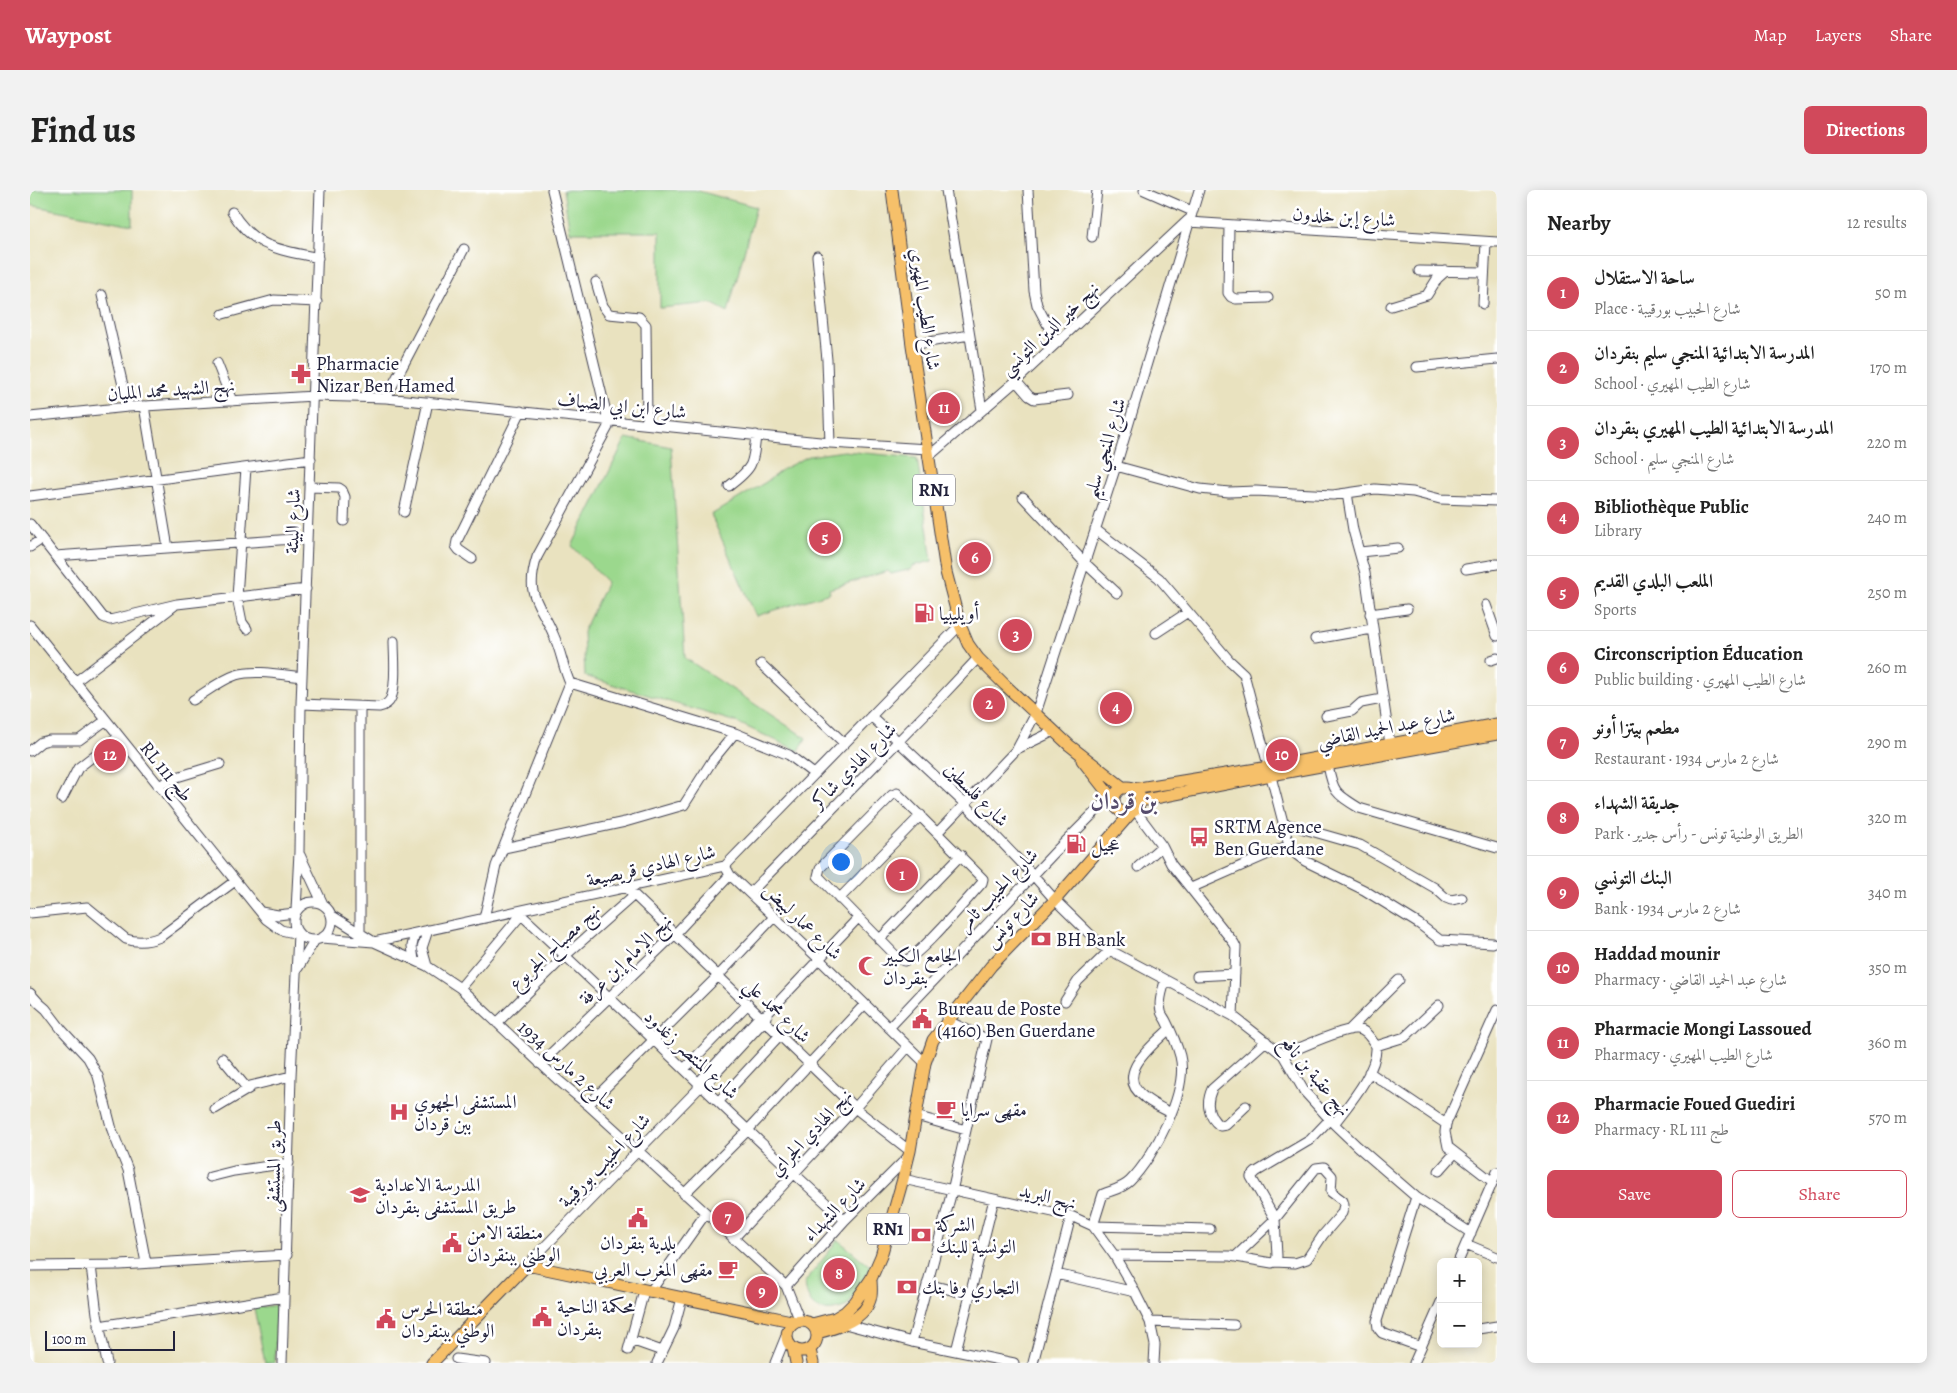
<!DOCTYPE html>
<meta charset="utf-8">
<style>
:root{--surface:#fff;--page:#f2f2f2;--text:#222;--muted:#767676;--line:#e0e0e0;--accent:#d1495b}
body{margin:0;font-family:Alegreya,Amiri,serif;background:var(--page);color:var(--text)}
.controls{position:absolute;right:15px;bottom:15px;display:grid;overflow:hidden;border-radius:8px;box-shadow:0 2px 12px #0003}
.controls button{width:45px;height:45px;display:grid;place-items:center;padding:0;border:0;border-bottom:1px solid var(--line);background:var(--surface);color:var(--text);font:25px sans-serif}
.scale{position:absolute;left:15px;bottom:12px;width:130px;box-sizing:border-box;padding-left:5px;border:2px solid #22223b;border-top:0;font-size:14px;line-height:18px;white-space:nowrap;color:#22223b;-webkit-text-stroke:4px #fff;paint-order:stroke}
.you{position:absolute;left:810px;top:671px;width:18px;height:18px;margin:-12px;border:4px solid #fff;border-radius:50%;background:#1a73e8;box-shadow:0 0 0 8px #1a73e833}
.badge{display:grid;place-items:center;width:32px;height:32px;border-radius:50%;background:var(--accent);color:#fff;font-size:16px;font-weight:700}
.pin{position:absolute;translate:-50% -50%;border:2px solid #fff;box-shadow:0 1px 5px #0006}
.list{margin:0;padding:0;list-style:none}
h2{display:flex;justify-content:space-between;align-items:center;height:65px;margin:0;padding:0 20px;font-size:21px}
h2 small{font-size:16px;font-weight:400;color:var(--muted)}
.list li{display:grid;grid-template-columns:32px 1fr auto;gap:15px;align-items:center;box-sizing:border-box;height:75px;padding:0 20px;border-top:1px solid var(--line)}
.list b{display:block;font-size:19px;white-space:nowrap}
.list p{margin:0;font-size:16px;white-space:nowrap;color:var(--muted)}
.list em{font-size:16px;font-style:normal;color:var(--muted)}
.actions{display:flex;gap:10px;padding:15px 20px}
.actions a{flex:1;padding:11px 0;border:1px solid var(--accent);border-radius:8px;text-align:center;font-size:18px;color:var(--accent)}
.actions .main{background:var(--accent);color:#fff}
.map{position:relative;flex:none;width:1467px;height:1173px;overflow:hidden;border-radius:8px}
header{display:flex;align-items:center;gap:30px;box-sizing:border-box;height:70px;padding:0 25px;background:var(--accent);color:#fff}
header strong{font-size:24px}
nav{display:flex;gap:28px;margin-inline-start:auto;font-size:18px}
.intro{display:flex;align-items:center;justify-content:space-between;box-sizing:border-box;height:120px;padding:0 30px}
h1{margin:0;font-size:35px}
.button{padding:12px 22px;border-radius:8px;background:var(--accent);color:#fff;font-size:18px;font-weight:700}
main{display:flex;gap:30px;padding:0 30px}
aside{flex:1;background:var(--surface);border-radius:8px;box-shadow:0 2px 12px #0003}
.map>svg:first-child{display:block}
.green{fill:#9bd88d;stroke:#5e7d64}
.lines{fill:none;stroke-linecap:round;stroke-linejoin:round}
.minor-casing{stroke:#403f4f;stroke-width:11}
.major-casing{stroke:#403f4f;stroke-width:13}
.minor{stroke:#fff;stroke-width:9}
.major{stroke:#f6c06b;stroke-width:11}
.labels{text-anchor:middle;stroke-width:5;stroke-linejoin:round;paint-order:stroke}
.shield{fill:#fff;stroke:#646476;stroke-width:1}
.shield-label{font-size:18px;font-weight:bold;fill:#22223b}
.street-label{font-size:19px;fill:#22223b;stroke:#fff}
.poi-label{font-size:19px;fill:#22223b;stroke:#fff;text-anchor:start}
.district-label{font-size:24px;font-weight:bold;fill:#564c6c;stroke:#fff}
</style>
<header>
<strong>Waypost</strong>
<nav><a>Map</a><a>Layers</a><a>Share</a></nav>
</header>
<div class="intro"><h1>Find us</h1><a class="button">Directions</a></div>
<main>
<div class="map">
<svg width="1467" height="1173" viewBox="0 0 1467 1173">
<rect width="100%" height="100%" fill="#fff"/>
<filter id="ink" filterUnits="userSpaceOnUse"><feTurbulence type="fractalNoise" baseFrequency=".02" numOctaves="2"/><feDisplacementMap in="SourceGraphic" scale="10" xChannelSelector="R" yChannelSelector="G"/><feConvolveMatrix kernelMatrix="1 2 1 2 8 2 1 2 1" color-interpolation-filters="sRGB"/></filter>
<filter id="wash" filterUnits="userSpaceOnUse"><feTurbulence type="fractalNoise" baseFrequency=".0096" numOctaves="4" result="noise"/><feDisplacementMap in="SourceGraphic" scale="20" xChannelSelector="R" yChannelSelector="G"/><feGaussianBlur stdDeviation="1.12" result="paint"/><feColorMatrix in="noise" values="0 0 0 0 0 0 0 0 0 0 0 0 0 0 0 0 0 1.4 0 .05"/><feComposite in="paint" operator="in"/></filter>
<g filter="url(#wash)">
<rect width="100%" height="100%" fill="#e9e2bf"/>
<path class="green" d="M0 0H102V35L0 15Z
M533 0H665L726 17 698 122 681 113 630 118V42H540Z
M596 248 641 257 655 468 776 548 769 561 706 532 555 486 553 442 577 392 542 356Z
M814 261 887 268 902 371 882 376V379L861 384 858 381 799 399 800 403 726 426 681 325 736 292 753 279 779 266Z
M808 1050 841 1077 817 1116C792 1126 777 1119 775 1092Z
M246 1115 245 1173H235L224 1118Z"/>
</g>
<g filter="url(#ink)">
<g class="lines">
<defs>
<path id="minor" d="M916 0 952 220
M998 0 1004 101 1007 115 1027 153
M1114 0 1162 21
M202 22C225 59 249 59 288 68
M1159 32 1467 52
M1199 35 1198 103 1201 107 1206 109 1238 108
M1062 47 1067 0
M787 66 797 170 800 253
M1389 81 1454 82
M566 92 573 116 579 124 609 127 616 135 617 234
M72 105 98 217
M1453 114 1456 52
M1361 116 1397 105 1407 89 1416 81
M193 124 244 110 287 112
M882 155 939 145
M187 173 202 211
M1387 177 1467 169
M986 191 999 206 1004 209 1038 205
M356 208 434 59
M114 216 138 358
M0 227 98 217 284 206 356 208 800 253 898 259
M898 267 986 191 1158 30
M1086 276 1170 299 1199 302 1226 301 1303 305 1345 299 1383 302 1410 309 1467 311
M216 278 207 407 212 432 217 439
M699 296C723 278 723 275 726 245
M280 297 309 298 312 300 315 307 314 331
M1317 303 1323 340 1335 383 1361 561
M0 306 281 269
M993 307 1055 373 1087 403
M374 322 398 212
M0 334 73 427 80 430 147 414 276 399
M1065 339 1129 388 1199 470 1214 484 1259 655 1267 665 1275 671 1334 700 1389 734 1410 750 1463 753
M0 357 12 349
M1330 362 1368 358
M25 366 277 348
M442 369 429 360 426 356 427 351 491 221
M1436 379 1467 374
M1456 415 1467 446
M1340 424 1377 419
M0 435 236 729 251 740 268 744 261 886 252 1173
M1126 443 1158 422
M1285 449 1342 439
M1461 470 1467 468
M731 474 814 553
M45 492 144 416
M540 493 705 543 759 565 784 584
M163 510C176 502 191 490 206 485 226 479 252 485 272 487
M271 514 349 517C354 516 359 513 361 508 367 494 364 466 364 451
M841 526 935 614 1003 685 1025 710 1072 756 1203 826 1253 865 1274 901 1304 934 1327 956 1386 1007 1441 1043
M1296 526 1322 521 1331 513 1352 509
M987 559 1024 541
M0 561 11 552 19 550H49L75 531
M1298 575C1303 602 1305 603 1329 618L1467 658
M128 596 147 587 190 574
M867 603 953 689 952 693C939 707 888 768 874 771L869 769 788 686 790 678 862 605Z
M32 609 48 578 88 547
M1105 620 1132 656 1141 674 1204 753 1206 757 1203 826
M1253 633 1330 655 1405 698 1416 708 1421 710 1432 708
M908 642 987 559 1006 523 1086 276 1169 0
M474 658 595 632 654 615 682 571 705 543
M270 665 293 714
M695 676 700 685 789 769 895 873
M1108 677 1132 656
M597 698 826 919 880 961
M1161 698 1259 655
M720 703 900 519 948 468
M809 709 891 625
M264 731a19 19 0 1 1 38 0a19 19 0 1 1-38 0Z
M266 720 269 662 271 514 290 0
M487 721C598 822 703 930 815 1030
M231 722 248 725 265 723
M0 723 57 717 96 749C108 753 118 752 130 747L205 691
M301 725 344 752 397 776 430 798 528 890 558 915 756 1096 770 1131
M454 728 466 676 540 493C533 478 531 461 524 446 510 411 494 408 507 367L578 237V230L522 0
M330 745V517
M291 748 344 752 695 676 930 435
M849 750 931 665
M384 770 382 756 385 743
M397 776 392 758 398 740
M268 778 285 750
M1167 786 1205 784
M1135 791C1133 800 1128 811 1131 821 1131 824 1134 827 1136 831 1141 841 1147 855 1150 866 1159 901 1124 967 1100 991 1092 999 1082 1000 1073 1004L1063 1036 1180 1039
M430 798 491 725
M0 803 9 813 16 819 32 840 58 868 68 886 82 940 98 980 116 1073
M1035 811 1048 791 1079 761
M467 833 535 766 604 705
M859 838 1026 661 1081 606
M1139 839C1123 856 1083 884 1114 907 1122 914 1132 918 1141 923
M1319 840 1369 790
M1346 856 1375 847 1409 815
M1253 865C1267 859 1313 838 1326 839 1336 839 1341 849 1346 856 1348 881 1318 915 1304 934
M192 868 216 897 261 886
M510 874 645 744 700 685
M654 879 718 814
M1339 882 1416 934
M668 897 669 892 730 826 734 825
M689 911 750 845
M558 915 689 785 744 727
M1216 916 1196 935 1190 936C1177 926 1176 912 1182 899L1236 851
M185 919 220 898
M886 926 936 940
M1409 981 1425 963
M180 987 204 981 259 973
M873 989 1041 1026 1063 1036 1084 1065 1102 1096 1120 1132 1125 1155 1124 1173
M1463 992 1418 957 1415 942 1416 934 1467 820
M654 1004 718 940 835 814
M1386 1007 1347 1131 1348 1138 1352 1143 1391 1157
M703 1049 825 918 878 857
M1436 1054 1467 1067
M1084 1065 1200 1066 1242 1073 1246 1071 1247 1066 1245 1029 1221 987 1226 982 1280 950 1299 930
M1205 1067 1245 1029 1286 978 1294 977 1302 986 1301 1002 1313 1011 1314 1015 1312 1023 1293 1045 1277 1069 1265 1073 1244 1072
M1428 1072 1467 982
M497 1075 668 899 673 897 735 830 737 824 828 728
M0 1076 90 1075 257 1065
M61 1076 67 1124 77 1173
M1026 1084 1105 1102
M897 1094 941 1105
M756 1096 815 1030 878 967
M620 1102 676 1023
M1120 1132 1204 1135
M815 1134 882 1152 984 1173
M69 1136 254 1107
M1448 1139 1467 1136
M601 1150 632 1161
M882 1152 922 1001 957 849 916 830
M598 1160 614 1101
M926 1161 964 1009
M426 1169 456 1173
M627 1173 644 1138 652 1108
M745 1173 758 1141
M1003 1173 1041 1026
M1384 1173 1411 1112"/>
<path id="major" d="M862 0 882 155 916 382 930 435 938 454 948 468 975 495 1039 555 1094 598
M1052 570 1084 611
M1084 610a13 13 0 1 1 26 0a13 13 0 1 1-26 0Z
M1103 599 1239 577 1467 534
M1110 611 1241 585 1467 544
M757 1146a15 15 0 1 1 30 0a15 15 0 1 1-30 0Z
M782 1134 805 1128 815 1122 825 1112 841 1089 851 1066 873 989 880 961 895 873 903 850 961 776 1025 710 1102 622
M787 1143C807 1138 837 1129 841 1106 842 1100 841 1094 841 1089
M763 1158 766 1173
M780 1160 783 1173
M402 1173 497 1075 766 1132"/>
</defs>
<use href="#minor" class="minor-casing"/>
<use href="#major" class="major-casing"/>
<use href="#minor" class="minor"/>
<use href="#major" class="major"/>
</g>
</g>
<defs>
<symbol id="pharmacy-bare" viewBox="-9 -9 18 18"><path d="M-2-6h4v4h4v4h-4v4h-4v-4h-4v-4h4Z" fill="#d1495b" stroke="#fff" stroke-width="2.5" paint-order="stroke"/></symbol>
<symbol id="fuel-bare" viewBox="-9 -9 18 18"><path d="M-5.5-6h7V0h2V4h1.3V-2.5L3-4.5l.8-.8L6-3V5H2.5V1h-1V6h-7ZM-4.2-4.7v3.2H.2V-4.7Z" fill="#d1495b" stroke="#fff" stroke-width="2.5" paint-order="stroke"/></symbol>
<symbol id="bus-bare" viewBox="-9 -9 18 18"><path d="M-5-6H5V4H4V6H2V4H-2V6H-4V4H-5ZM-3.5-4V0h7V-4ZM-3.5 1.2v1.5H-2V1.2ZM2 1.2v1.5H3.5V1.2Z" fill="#d1495b" stroke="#fff" stroke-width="2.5" paint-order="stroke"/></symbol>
<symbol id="bank-bare" viewBox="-9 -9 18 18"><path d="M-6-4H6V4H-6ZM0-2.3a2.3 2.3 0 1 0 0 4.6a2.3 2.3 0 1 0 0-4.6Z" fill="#d1495b" stroke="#fff" stroke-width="2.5" paint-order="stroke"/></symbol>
<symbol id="mosque-bare" viewBox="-9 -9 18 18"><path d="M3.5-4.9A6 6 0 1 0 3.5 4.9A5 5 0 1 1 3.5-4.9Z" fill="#d1495b" stroke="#fff" stroke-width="2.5" paint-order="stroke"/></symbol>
<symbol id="civic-bare" viewBox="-9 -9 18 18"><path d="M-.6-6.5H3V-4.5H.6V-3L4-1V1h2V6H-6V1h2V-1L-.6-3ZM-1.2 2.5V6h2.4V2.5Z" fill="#d1495b" stroke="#fff" stroke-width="2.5" paint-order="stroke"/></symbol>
<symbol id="cafe-bare" viewBox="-9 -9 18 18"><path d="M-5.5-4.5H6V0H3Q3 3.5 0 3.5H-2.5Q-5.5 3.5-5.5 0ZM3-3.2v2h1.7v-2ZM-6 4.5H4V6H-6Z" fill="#d1495b" stroke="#fff" stroke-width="2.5" paint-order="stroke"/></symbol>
<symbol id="hospital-bare" viewBox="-9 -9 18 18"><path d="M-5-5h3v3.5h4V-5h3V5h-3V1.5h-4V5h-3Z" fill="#d1495b" stroke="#fff" stroke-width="2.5" paint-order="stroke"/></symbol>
<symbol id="school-bare" viewBox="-9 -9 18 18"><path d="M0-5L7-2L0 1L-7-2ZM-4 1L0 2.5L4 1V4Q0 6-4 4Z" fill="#d1495b" stroke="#fff" stroke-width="2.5" paint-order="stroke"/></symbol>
</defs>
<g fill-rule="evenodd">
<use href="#pharmacy-bare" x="257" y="170" width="28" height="28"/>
<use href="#fuel-bare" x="880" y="409" width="28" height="28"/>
<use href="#bus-bare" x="1155" y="633" width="28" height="28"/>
<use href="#fuel-bare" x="1032" y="640" width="28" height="28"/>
<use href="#bank-bare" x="997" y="735" width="28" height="28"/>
<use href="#mosque-bare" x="824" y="762" width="28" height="28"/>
<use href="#civic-bare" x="878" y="815" width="28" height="28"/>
<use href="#cafe-bare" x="902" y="905" width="28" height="28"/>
<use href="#hospital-bare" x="355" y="908" width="28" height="28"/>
<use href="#school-bare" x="316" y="991" width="28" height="28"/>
<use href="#civic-bare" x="594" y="1014" width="28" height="28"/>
<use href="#bank-bare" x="877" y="1031" width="28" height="28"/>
<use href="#civic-bare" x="408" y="1039" width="28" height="28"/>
<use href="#cafe-bare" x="684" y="1065" width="28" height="28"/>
<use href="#bank-bare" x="863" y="1083" width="28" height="28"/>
<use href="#civic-bare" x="498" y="1113" width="28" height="28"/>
<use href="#civic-bare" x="342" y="1115" width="28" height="28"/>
</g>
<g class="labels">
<g class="shield">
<rect x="883" y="284.5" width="42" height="31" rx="4"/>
<rect x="837" y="1023.5" width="42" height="31" rx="4"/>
</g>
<g class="shield-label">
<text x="904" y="306">RN1</text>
<text x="858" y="1045">RN1</text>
</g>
<g class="street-label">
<text transform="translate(1314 26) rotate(4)" y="7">شارع إبن خلدون</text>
<text transform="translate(896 119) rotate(82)" y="7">شارع الطيب المهيري</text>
<text transform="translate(1019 138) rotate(-43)" y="7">نهج خير الدين التونسي</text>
<text transform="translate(141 199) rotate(-4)" y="7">نهج الشهيد محمد المليان</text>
<text transform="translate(592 215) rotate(6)" y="7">شارع ابن ابي الضياف</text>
<text transform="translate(1074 258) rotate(-73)" y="7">شارع المنجي سليم</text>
<text transform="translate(262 331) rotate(-88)" y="7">شارع البيئة</text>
<text transform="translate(1356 537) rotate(-11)" y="7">شارع عبد الحميد القاضي</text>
<text transform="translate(823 575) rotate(-45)" y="7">شارع الهادي شاكر</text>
<text transform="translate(137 581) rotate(51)" y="7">RL طج 111</text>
<text transform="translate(947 604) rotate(45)" y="7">شارع فلسطين</text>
<text transform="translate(621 675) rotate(-13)" y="7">شارع الهادي قريصيعة</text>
<text transform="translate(967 699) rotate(-46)" y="7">شارع الحبيب ثامر</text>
<text transform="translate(981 729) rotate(-46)" y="7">شارع تونس</text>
<text transform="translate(773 731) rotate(44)" y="7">شارع عمار لبيض</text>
<text transform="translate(524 756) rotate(-43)" y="7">نهج مصباح الجربوع</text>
<text transform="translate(595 769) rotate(-44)" y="7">نهج الإمام إبن عرفة</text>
<text transform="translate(748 820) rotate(44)" y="7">شارع محمد علي</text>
<text transform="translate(662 864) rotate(43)" y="7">شارع المنتصر زغدود</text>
<text transform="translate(537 875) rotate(42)" y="7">شارع 2 مارس 1934</text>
<text transform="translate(1286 885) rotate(50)" y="7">نهج عقبة بن نافع</text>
<text transform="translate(780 942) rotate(-47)" y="7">نهج الهادي الجراي</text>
<text transform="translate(574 970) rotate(-46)" y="7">شارع الحبيب بورقيبة</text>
<text transform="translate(243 976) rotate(-89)" y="7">طريق المستشفى</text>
<text transform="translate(1018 1006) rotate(14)" y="7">نهج البريد</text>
<text transform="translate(804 1019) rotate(-46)" y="7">شارع الشهداء</text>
</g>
<g class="poi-label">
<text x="286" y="180">Pharmacie<tspan x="286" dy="22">Nizar Ben Hamed</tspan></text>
<text x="909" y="430">أويليبيا</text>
<text x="1184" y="643">SRTM Agence<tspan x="1184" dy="22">Ben Guerdane</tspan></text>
<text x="1061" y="661">عجيل</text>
<text x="1026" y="756">BH Bank</text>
<text x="853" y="772">الجامع الكبير<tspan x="853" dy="22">بنقردان</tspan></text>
<text x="907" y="825">Bureau de Poste<tspan x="907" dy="22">(4160) Ben Guerdane</tspan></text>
<text x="384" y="918">المستشفى الجهوي<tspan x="384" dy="22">ببن قردان</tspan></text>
<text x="931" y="926">مقهى سرايا</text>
<text x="345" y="1001">المدرسة الاعدادية<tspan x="345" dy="22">طريق المستشفى بنقردان</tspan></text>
<text x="906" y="1041">الشركة<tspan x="906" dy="22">التونسية للبنك</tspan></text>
<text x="437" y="1049">منطقة الامن<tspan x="437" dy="22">الوطني ببنقردان</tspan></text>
<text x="608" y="1059" text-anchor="middle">بلدية بنقردان</text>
<text x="683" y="1086" text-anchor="end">مقهى المغرب العربي</text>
<text x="892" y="1104">التجاري وفا بنك</text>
<text x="527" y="1123">محكمة الناحية<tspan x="527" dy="22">بنقردان</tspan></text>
<text x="371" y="1125">منطقة الحرس<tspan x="371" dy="22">الوطني ببنقردان</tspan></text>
</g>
<g class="district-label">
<text x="1094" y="619">بن قردان</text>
</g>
</g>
</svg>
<div class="controls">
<button>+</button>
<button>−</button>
</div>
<div class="scale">100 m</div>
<div class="you"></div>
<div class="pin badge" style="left:872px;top:685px">1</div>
<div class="pin badge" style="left:959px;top:514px">2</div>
<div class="pin badge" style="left:986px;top:445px">3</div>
<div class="pin badge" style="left:1086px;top:518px">4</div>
<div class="pin badge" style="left:795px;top:348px">5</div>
<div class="pin badge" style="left:945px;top:368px">6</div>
<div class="pin badge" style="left:698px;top:1028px">7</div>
<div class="pin badge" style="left:809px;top:1084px">8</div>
<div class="pin badge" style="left:732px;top:1102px">9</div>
<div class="pin badge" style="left:1252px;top:565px">10</div>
<div class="pin badge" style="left:914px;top:218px">11</div>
<div class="pin badge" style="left:80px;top:565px">12</div>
</div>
<aside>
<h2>Nearby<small>12 results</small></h2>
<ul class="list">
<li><span class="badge">1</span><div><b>ساحة الاستقلال</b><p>Place · شارع الحبيب بورقيبة</p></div><em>50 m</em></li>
<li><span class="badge">2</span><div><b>المدرسة الابتدائية المنجي سليم بنقردان</b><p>School · شارع الطيب المهيري</p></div><em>170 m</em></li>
<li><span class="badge">3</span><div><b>المدرسة الابتدائية الطيب المهيري بنقردان</b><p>School · شارع المنجي سليم</p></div><em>220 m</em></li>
<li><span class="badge">4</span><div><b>Bibliothèque Public</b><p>Library</p></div><em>240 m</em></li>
<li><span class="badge">5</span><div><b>الملعب البلدي القديم</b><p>Sports</p></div><em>250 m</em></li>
<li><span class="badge">6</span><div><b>Circonscription Éducation</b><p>Public building · شارع الطيب المهيري</p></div><em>260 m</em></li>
<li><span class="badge">7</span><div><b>مطعم بيتزا أونو</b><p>Restaurant · شارع 2 مارس 1934</p></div><em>290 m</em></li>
<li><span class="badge">8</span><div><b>جديقة الشهداء</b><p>Park · الطريق الوطنية تونس - رأس جدير</p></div><em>320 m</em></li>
<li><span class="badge">9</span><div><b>البنك التونسي</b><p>Bank · شارع 2 مارس 1934</p></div><em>340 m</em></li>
<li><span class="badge">10</span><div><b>Haddad mounir</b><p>Pharmacy · شارع عبد الحميد القاضي</p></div><em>350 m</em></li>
<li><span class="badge">11</span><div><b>Pharmacie Mongi Lassoued</b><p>Pharmacy · شارع الطيب المهيري</p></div><em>360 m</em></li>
<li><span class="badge">12</span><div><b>Pharmacie Foued Guediri</b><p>Pharmacy · RL طج 111</p></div><em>570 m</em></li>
</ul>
<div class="actions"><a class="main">Save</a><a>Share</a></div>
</aside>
</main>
